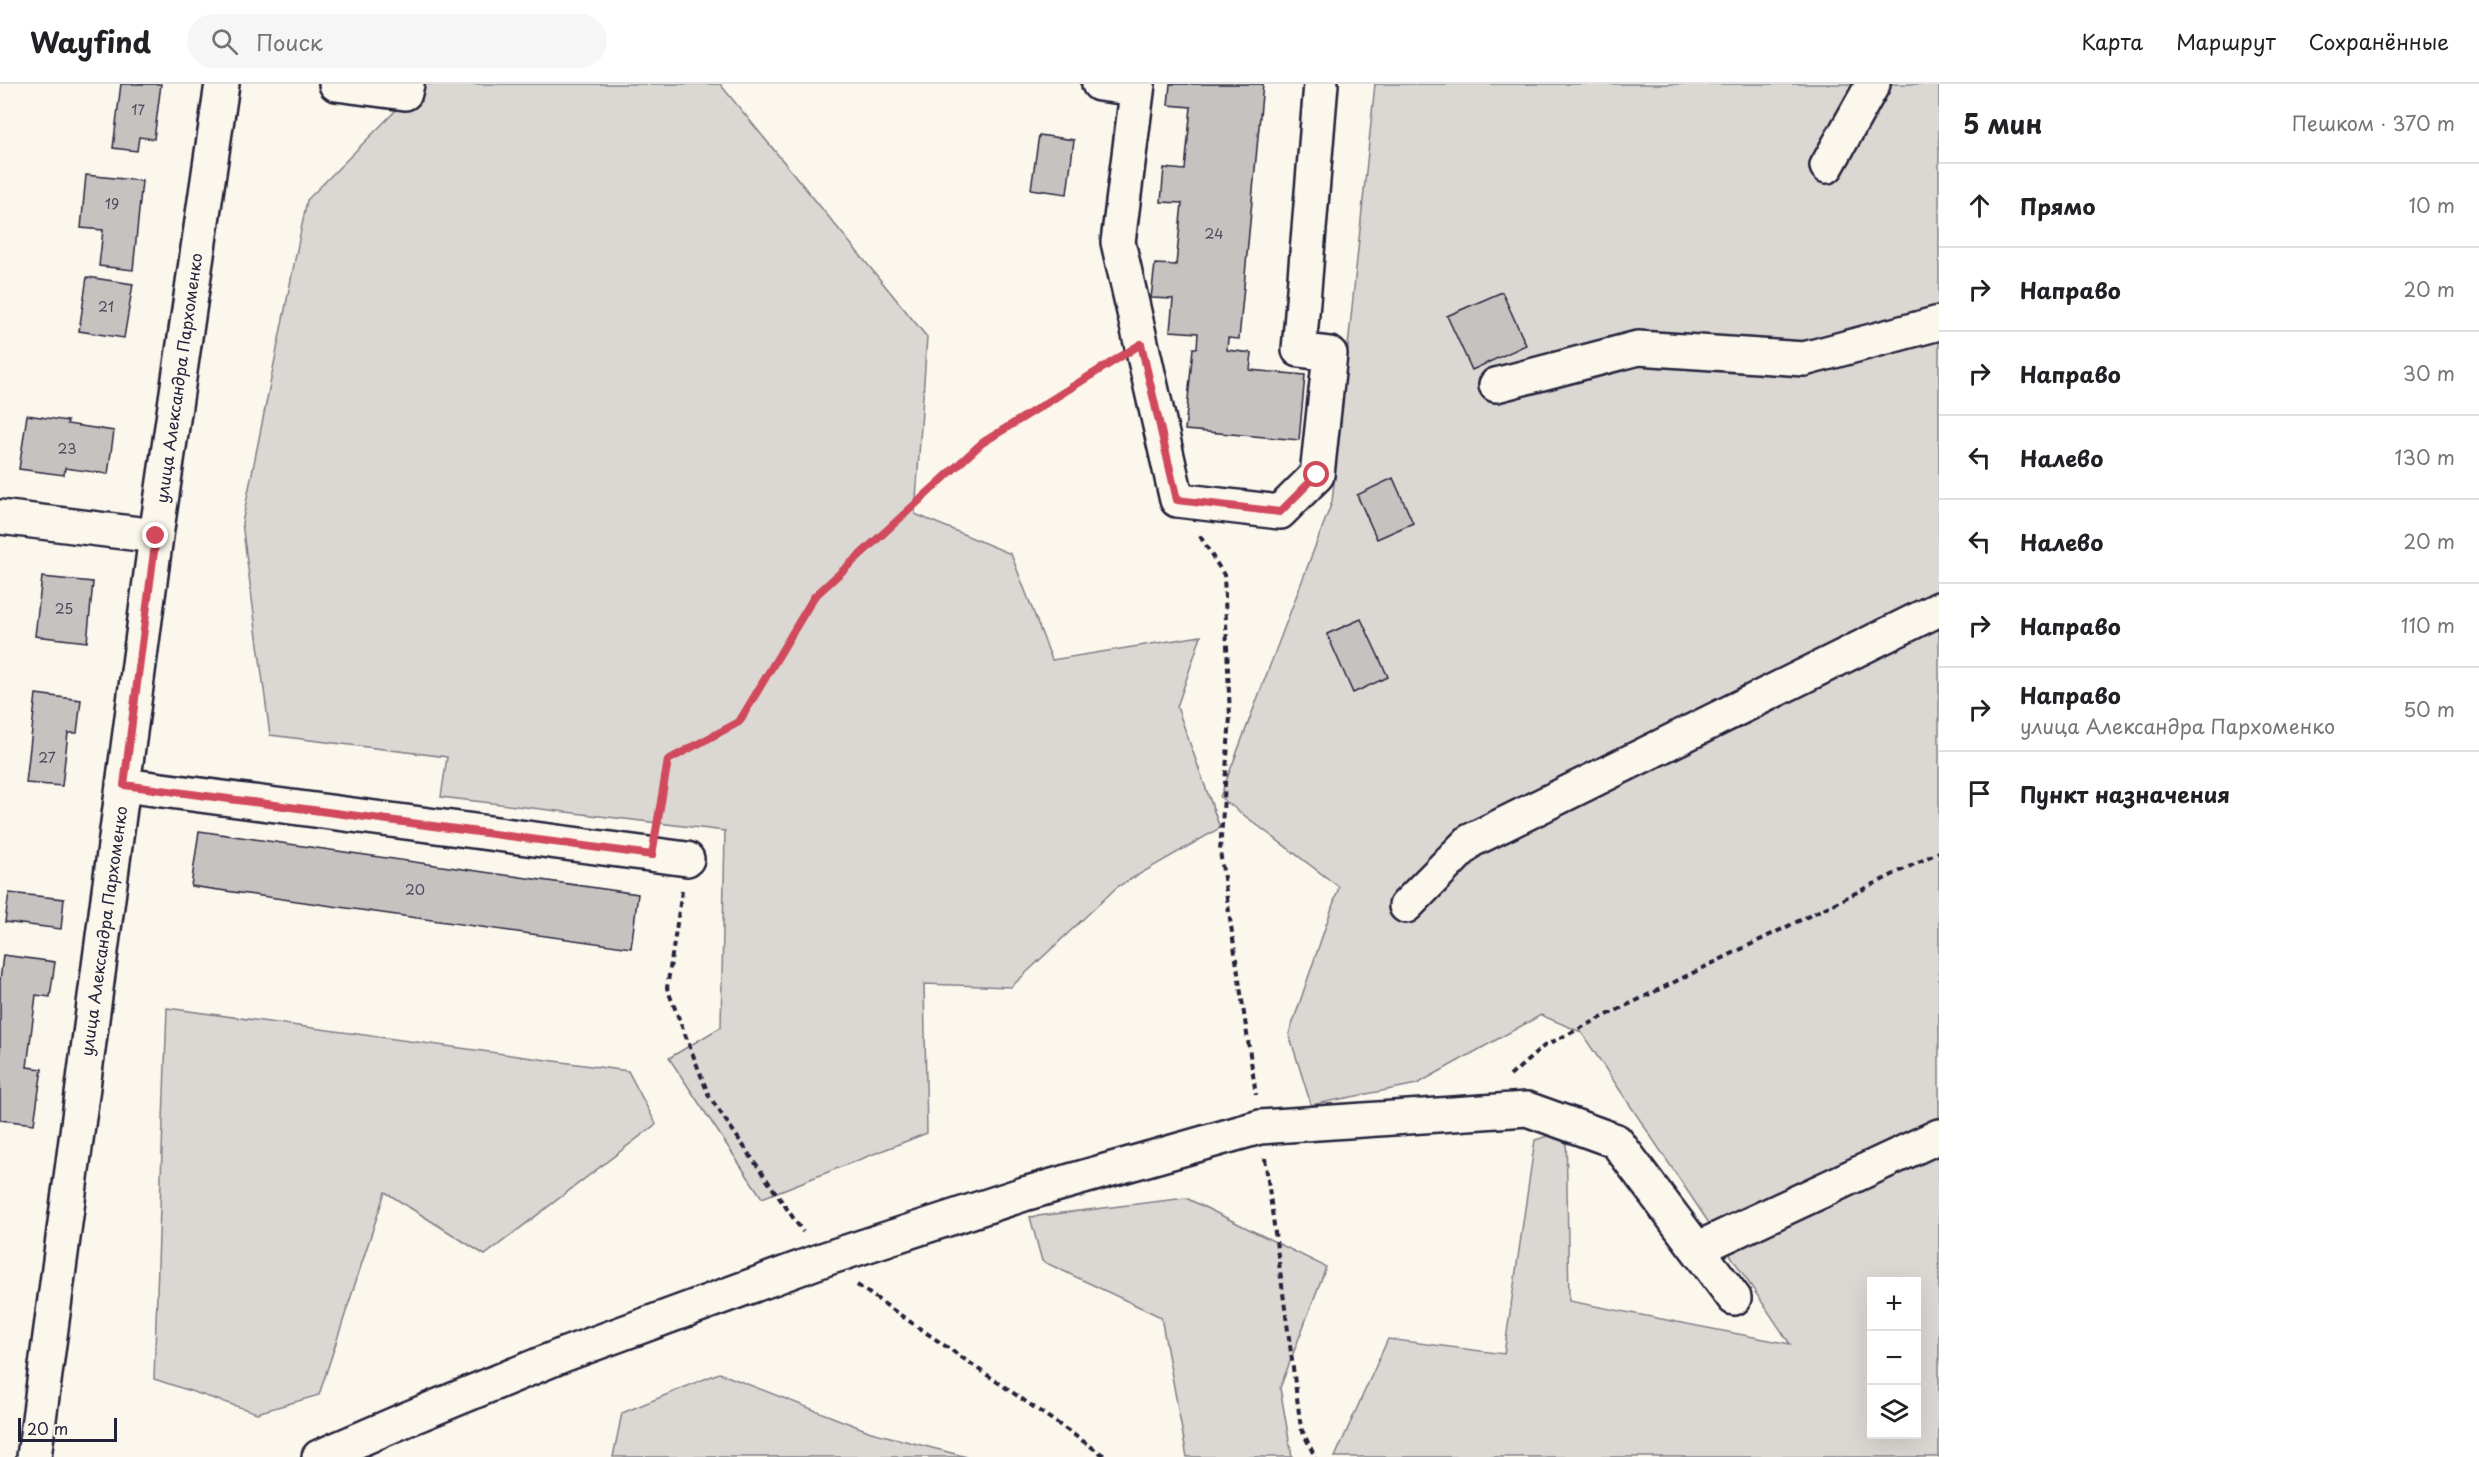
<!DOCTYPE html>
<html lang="ru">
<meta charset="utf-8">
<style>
:root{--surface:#fff;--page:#f6f6f6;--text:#202124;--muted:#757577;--line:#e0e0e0}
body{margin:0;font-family:"Playpen Sans",sans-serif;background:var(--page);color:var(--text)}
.controls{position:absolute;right:18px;bottom:18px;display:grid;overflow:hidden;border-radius:0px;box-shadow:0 6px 24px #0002}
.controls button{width:54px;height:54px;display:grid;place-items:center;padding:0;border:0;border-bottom:2px solid var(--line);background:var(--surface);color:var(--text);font:30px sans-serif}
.scale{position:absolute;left:18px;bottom:15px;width:99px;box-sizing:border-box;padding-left:6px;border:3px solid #22223b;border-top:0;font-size:16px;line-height:21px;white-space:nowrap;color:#22223b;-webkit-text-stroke:4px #fbf7ec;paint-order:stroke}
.stop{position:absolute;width:18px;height:18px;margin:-14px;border:4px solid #d1495b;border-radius:50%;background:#fff}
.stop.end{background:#d1495b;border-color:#fff;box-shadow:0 2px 6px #0008}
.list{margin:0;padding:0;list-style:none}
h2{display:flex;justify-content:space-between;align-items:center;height:78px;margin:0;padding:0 24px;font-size:26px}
h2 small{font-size:20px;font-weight:400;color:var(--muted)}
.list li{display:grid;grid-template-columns:39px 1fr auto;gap:18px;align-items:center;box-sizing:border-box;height:84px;padding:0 24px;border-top:2px solid var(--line)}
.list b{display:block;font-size:22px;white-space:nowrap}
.list p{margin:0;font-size:20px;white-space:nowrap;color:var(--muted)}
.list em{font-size:20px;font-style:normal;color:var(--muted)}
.icon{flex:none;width:33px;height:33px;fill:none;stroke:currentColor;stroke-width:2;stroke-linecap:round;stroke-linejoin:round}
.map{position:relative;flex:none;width:1939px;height:1373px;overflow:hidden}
header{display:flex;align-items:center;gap:36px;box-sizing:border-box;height:84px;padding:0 30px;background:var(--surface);border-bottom:2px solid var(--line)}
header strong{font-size:28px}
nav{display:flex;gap:33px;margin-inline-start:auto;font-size:21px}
.search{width:420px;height:54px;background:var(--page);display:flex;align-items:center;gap:15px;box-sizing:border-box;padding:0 21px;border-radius:33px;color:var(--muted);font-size:22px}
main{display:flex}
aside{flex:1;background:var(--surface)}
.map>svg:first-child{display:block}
.green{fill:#dbd8d3;stroke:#7e7d87;stroke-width:1.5;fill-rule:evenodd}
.building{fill:#c6c2c0;stroke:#22223b;stroke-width:1.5}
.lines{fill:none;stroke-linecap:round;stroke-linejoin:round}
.minor-casing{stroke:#22223b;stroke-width:38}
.path{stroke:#22223b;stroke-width:4;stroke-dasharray:6 4.5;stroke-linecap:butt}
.minor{stroke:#fbf7ec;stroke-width:33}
.route{stroke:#d1495b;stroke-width:8}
.labels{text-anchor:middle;stroke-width:6;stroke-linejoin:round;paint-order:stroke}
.number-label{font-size:14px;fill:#4b4a5c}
.street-label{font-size:16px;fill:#22223b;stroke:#fbf7ec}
</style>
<header>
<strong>Wayfind</strong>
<div class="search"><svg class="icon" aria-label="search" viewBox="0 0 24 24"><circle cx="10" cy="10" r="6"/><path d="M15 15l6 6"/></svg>Поиск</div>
<nav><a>Карта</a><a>Маршрут</a><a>Сохранённые</a></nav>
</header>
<main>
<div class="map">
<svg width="1939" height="1373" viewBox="0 0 1939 1373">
<rect width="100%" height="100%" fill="#fbf7ec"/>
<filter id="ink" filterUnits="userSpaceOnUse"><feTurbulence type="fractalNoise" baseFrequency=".0167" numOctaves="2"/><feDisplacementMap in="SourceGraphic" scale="12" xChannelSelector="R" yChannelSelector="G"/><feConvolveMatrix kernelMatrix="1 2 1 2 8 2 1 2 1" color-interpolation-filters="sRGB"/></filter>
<g filter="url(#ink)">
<path class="green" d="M422 0H720L927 253 915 430 1011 470 1052 576 1201 552 1177 623 1220 744 1117 803 1011 903 924 900 927 1049 762 1114 669 974 721 943 725 747 441 713 447 673 270 651 242 439 307 116Z
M1375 0H1939V1373H1335L1388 1255 1504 1270 1535 1056 1566 1046 1569 1217 1790 1260 1581 948 1541 931 1417 1000 1311 1021 1289 950 1339 803 1220 713 1332 418ZM1872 1198H1916V1350H1872Z
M167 924 628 987 656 1040 485 1171 385 1108 319 1311 257 1329 154 1295Z
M1186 1114 1326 1183 1280 1304 1292 1373H1187L1161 1233 1042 1177 1030 1133Z
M719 1289 871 1348 967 1373H613L622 1329Z"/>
<path class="building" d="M121 0H161L154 55 139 53 137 67 113 64Z
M1170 0H1263L1239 255 1228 254 1227 266 1252 269 1250 286 1305 291 1299 356 1185 346 1193 264H1197L1198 249 1170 247 1173 215 1151 214 1155 180 1176 181 1182 119 1161 118 1164 84 1185 86 1191 23 1168 21Z
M1039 51 1074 56 1067 110 1031 105Z
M86 91 142 97 133 186 99 182 103 146 81 144Z
M87 193 133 200 124 254 79 247Z
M1502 208 1526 261 1472 286 1447 232Z
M27 331 68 337 67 340 114 347 108 390 65 384 64 391 19 385Z
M1393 394 1413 439 1377 455 1357 411Z
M42 493 93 498 87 558 35 552Z
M1361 535 1388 593 1353 609 1327 550Z
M36 610 81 616 77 649H68L62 702 26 699Z
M199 747 638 810 631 864 191 802Z
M9 809 64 815 61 845 5 838Z
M3 871 55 878 50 913 36 911 27 983 42 985 34 1040 0 1036V897Z"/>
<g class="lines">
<defs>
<path id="minor" d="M336 0 405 9 407 0
M1099 0 1137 5
M1138 0 1118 158 1177 416 1280 428 1317 391 1330 270 1299 266 1321 0
M1827 82 1873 0
M1496 301 1638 264 1804 275 1939 239
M0 433 156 452
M124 701 687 775
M1406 822 1470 757 1939 525
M1697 1165 1734 1214
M34 1373 156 452 222 0
M319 1373 407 1335 563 1271 822 1176 1024 1110 1260 1043 1527 1025 1616 1057 1697 1165 1939 1052"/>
</defs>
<use href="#minor" class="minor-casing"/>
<path class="path" d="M1200 452 1224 491 1230 633 1220 767 1256 1011
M657 738 668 676 739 638 814 513 982 359 1112 278
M682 807 667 904 709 1012 803 1148
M1510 992 1544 962 1939 768
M1265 1074 1301 1344 1315 1373
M857 1201 1106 1373"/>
<use href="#minor" class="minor"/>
</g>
</g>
<g class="lines" filter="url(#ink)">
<path class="route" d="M156 452 124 701 652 771 668 676 739 638 814 513 982 359 1141 260 1177 416 1280 428 1317 391"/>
</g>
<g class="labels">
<g class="number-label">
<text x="138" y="31">17</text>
<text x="112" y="125">19</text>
<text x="1214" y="155">24</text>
<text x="106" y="228">21</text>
<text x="67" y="370">23</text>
<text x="64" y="530">25</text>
<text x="47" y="679">27</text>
<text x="415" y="811">20</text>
</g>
<g class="street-label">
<text transform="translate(179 294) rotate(-82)" y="6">улица Александра Пархоменко</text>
<text transform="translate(104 847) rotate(-82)" y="6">улица Александра Пархоменко</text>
</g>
</g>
</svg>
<div class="controls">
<button>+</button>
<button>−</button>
<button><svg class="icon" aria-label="layers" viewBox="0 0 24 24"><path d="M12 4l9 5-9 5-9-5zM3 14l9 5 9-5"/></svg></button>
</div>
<div class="scale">20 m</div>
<div class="stop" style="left:1317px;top:391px"></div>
<div class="stop end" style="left:156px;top:452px"></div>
</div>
<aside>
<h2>5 мин<small>Пешком · 370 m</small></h2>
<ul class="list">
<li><svg class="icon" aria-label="ahead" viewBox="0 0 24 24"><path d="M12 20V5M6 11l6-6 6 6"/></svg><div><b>Прямо</b></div><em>10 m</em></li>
<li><svg class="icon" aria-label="right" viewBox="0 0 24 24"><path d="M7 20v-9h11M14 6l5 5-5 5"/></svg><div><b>Направо</b></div><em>20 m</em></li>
<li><svg class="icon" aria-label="right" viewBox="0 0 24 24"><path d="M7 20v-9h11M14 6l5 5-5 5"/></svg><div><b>Направо</b></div><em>30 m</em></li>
<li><svg class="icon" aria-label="left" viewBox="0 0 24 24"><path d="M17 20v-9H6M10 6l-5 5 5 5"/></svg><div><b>Налево</b></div><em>130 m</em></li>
<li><svg class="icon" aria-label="left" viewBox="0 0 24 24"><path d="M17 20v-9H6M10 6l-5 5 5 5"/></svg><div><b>Налево</b></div><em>20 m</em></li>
<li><svg class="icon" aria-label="right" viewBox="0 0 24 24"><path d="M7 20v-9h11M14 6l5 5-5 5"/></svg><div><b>Направо</b></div><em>110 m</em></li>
<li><svg class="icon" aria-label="right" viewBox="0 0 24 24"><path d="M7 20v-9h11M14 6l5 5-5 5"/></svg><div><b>Направо</b><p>улица Александра Пархоменко</p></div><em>50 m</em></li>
<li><svg class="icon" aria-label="arrive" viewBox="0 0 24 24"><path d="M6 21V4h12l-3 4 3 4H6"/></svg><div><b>Пункт назначения</b></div></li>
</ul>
</aside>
</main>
